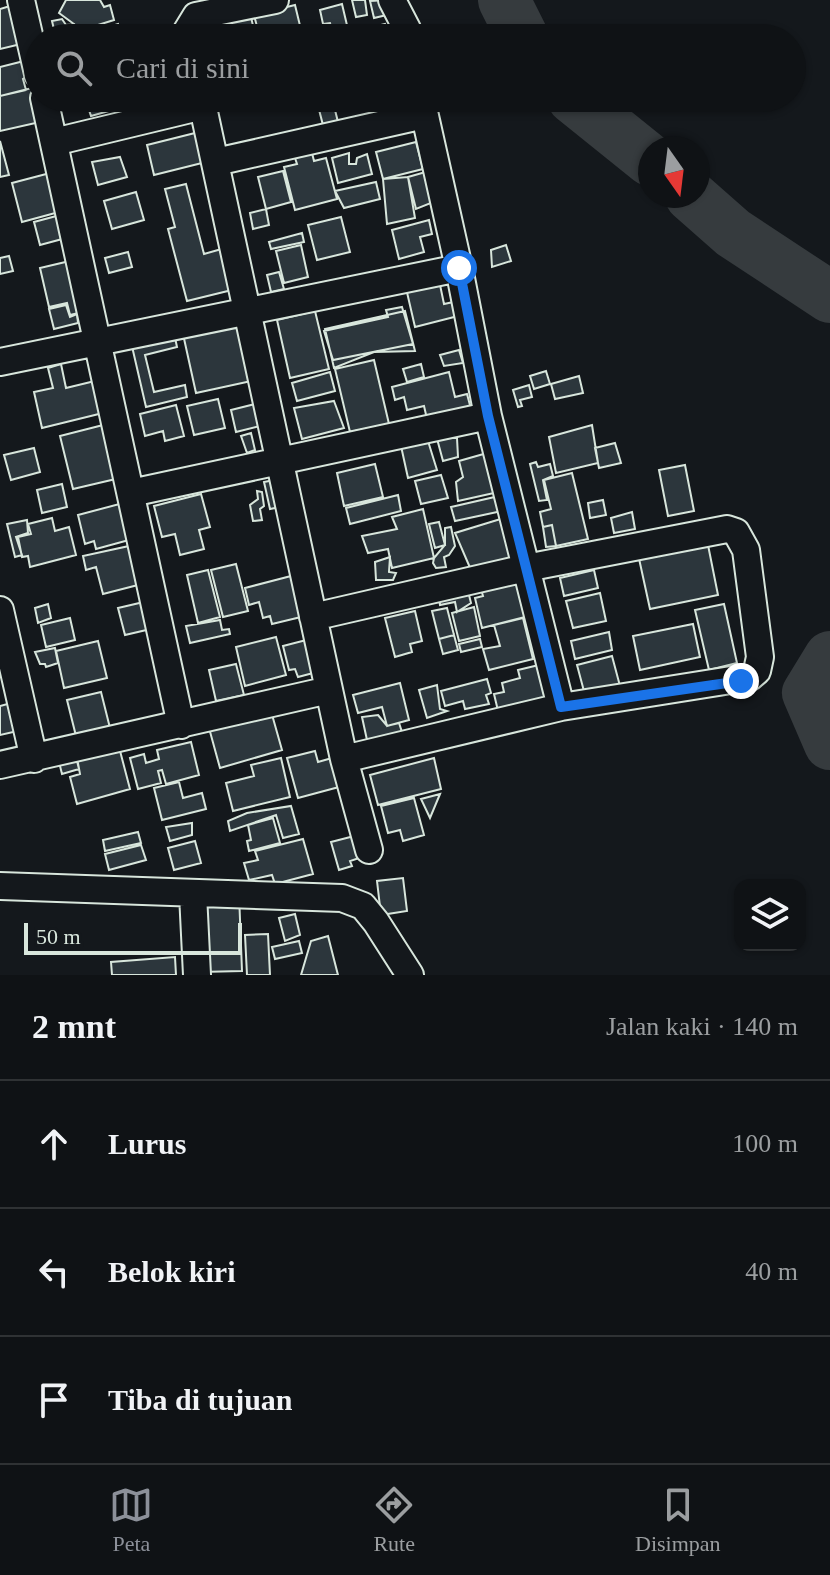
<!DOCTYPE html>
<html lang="id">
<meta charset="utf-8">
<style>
:root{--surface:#0f1215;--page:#181b1e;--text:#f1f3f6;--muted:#9b9ea0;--line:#2f3234;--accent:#8c9099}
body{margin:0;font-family:"Times New Roman",serif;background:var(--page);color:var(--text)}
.controls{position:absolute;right:24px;bottom:24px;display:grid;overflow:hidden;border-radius:16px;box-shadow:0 2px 6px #0004}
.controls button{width:72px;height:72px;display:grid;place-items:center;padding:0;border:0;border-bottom:2px solid var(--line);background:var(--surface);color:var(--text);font:40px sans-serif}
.compass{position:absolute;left:638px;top:136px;width:72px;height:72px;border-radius:50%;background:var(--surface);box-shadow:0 2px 6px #0004;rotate:166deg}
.scale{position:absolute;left:24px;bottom:20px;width:218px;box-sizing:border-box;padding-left:8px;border:4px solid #d8e6dc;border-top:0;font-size:22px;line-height:28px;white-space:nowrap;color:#d8e6dc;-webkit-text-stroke:6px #14181c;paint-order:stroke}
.stop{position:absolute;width:24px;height:24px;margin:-18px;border:6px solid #1a73e8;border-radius:50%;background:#fff}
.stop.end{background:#1a73e8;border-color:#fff;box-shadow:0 2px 8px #0008}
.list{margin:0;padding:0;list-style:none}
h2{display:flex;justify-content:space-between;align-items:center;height:104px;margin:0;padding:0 32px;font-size:34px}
h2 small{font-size:26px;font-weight:400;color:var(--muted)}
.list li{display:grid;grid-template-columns:52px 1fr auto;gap:24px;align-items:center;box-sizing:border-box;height:128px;padding:0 32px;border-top:2px solid var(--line)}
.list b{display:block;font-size:30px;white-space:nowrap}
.list em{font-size:26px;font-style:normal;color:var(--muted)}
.icon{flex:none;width:44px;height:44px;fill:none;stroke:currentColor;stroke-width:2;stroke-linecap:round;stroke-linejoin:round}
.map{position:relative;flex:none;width:830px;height:975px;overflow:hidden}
.search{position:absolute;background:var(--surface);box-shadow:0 2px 6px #0004;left:24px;right:24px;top:24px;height:88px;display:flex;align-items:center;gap:20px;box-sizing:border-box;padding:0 28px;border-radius:44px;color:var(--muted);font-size:30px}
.sheet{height:488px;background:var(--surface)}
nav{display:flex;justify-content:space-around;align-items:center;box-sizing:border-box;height:112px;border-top:2px solid var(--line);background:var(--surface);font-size:22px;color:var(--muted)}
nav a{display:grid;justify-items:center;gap:4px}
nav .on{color:var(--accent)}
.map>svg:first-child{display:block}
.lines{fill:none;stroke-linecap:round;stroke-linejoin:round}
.river{stroke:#363b3e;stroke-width:52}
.building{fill:#2c363c;stroke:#d8e6dc;stroke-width:2}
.street-casing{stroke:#d8e6dc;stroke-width:30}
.street{stroke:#14181c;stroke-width:26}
.route{stroke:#1a73e8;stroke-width:10}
</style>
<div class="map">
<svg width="830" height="975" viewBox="0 0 830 975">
<rect width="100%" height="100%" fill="#14181c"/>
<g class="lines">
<path class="river" d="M504 0 523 38
M573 98 650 160
M691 196 733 233 830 297
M830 657 808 693 830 744"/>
</g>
<path class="building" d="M66 0H100L104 7 110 5 114 20 82 30 59 13Z
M352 0H365L367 15 356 17Z
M387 0 391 14 374 18 370 1Z
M342 4 350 38H330L329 35 333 34 330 23 323 24 320 10Z
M295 5 303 38H260L254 15Z
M10 6 21 44 0 49V9Z
M250 13 256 38H224L223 30 227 29 223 14Z
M62 19 66 25 74 24 78 32 56 38 52 21Z
M118 24 121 38H75Z
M385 24 389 38H359L357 31Z
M170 27 173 38H131V37Z
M24 61 29 75 23 79 26 90 0 96V67Z
M32 88 40 122 0 131V96Z
M85 98H128L130 105 91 116Z
M316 98H332L339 126 324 129Z
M336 98H361L362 104 339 108Z
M199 132 206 162 154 175 147 145Z
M0 141 9 175 0 177Z
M416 142 423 169 383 179 376 152Z
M312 153 314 161 326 158 337 199 295 210 284 167 297 164 295 158Z
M349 153V164H356L357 158 367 154 372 174 338 183 332 158Z
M120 157 127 177 98 185 92 162Z
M283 171 291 202 266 209 258 177Z
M429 171 436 201 416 209 408 177Z
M50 173 59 212 22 222 12 183Z
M408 177 415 218 387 224 383 179Z
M376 182 380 199 344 208 335 191Z
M186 184 204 254 225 248 236 289 187 301 168 229 175 227 165 189Z
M136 192 144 220 112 229 104 201Z
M266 209 269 225 253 229 250 213Z
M60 215 66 238 40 245 34 222Z
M341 217 350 252 317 260 308 225Z
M429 220 432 234 420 237 424 252 399 259 392 230Z
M302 233 304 242 271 249 269 242Z
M301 245 308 277 284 283 276 251Z
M506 245 511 261 492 267 491 250Z
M128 252 132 267 109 273 105 258Z
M9 256 13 271 0 274V258Z
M74 260 87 311 70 315 67 303 49 307 40 268Z
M279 272 284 289 271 292 267 275Z
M439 280 444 304 458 301 462 315 415 327 406 288Z
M66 305 70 317 77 314 78 323 54 329 49 309Z
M402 307 413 344 333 360 324 331 388 317 386 310Z
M315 311 329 369 290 378 277 320Z
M405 311 415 351 374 352 334 368 325 329Z
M243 321 256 380 196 393 183 334Z
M174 333 177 347 145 355 154 392 185 385 187 397 146 407 131 342Z
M459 350 463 363 444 366 440 355Z
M374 360 389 424 350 432 335 369Z
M61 364 66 388 99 380 107 412 42 428 34 392 53 388 48 368Z
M421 364 424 377 407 382 403 369Z
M546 371 550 384 534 389 530 376Z
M330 372 335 391 297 401 292 383Z
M449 372 455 397 467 394 471 409 427 419 424 406 407 410 404 397 395 400 392 387Z
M579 376 583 393 555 399 551 384Z
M529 385 532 397 520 400 522 406 518 407 513 390Z
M218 399 225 428 194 435 187 406Z
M334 401 344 428 302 439 294 408Z
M255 404 260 426 236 432 231 410Z
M176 405 184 436 165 441 163 431 145 436 140 414Z
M107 424 120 478 73 489 60 436Z
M592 425 598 463 556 473 549 437Z
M450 431 452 438H457L458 457 443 461 436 435Z
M251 433 255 450 247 453 241 436Z
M428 441 437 470 408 478 401 446Z
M615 443 621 463 599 468 595 448Z
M34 448 40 472 11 480 4 455Z
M494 451 503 491 458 501 456 482 463 477 459 461Z
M536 462 538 467 550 464 553 476 543 480 547 500 539 501 530 464Z
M375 464 383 497 344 506 337 473Z
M685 465 694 511 668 516 659 470Z
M572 473 588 539 556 546 552 525 543 527 540 512 551 509 544 480Z
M441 475 448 498 421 504 415 481Z
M279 479 285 506 270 509 264 482Z
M62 484 67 507 42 513 37 490Z
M257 491 262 492 264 506 260 509 262 520 253 521 250 505 258 499Z
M201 494 210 527 199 530 204 549 180 555 175 534 162 537 154 506Z
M398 495 401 511 350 524 346 508Z
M499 496 502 511 455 521 451 507Z
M603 500 606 515 590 518 588 503Z
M127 502 129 540 96 549 94 541 85 544 78 515Z
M423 509 434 558 392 568 388 549 368 553 362 536 397 529 392 517Z
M632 512 635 529 614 533 611 518Z
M507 517 518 559 471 570 455 533Z
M52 518 55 531 69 527 76 555 30 567 28 556 22 557 18 537 31 534 28 524Z
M27 520 28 533 16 537 22 555 15 557 7 524Z
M439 522 445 545 435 548 429 524Z
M552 525 556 546 546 547 543 527Z
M451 527 455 546 449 555 444 557 446 567 436 568 433 563 434 558 445 545V528Z
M707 540 718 595 650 609 638 554Z
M129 546 138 585 103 594 96 567 86 570 83 556Z
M390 557 389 572 396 573 393 580H376L375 562Z
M236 564 248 611 223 617 211 570Z
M521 569 533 615 482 628 475 598 483 596 478 579Z
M208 570 220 617 198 623 187 575Z
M594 570 598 588 564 596 560 578Z
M291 576 301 617 272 624 270 616 263 618 259 602 249 605 245 588Z
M467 587 471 603 457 612 455 602 440 605 439 599Z
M600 593 606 621 573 628 566 601Z
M148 601 155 628 125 635 118 608Z
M48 604 51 618 38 623 35 608Z
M724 604 737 663 709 670 695 610Z
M474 607 480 636 459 641 452 613Z
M447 608 454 635 439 639 432 611Z
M415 611 422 641 410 644 412 652 395 657 385 618Z
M70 618 75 640 46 647 41 625Z
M523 618 533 659 489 670 483 649 500 646 494 625Z
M220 620 222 630 229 629 230 634 190 643 186 626Z
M693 624 700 657 640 670 633 636Z
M609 632 612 650 575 659 571 641Z
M454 635 458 650 443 654 439 639Z
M276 637 286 675 245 686 236 647Z
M314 638 317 672 298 677 295 669 289 670 283 646Z
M480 639 482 647 461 652 459 644Z
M98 641 107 678 64 688 56 651Z
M55 648 58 663 46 667 45 664H40L35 652Z
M612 656 620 686 585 695 577 665Z
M236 664 244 695 216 701 209 670Z
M543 664 552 701 499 715 494 694 504 692 502 683 520 678 518 670Z
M487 679 491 693 486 695 489 704 465 709 463 701 445 706 441 691Z
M400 683 409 720 387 726 382 707 358 713 353 695Z
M437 685 440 709 447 711 427 718 419 690Z
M101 692 110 728 76 736 67 700Z
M15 702 22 730 0 735V706Z
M271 711 282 750 220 768 209 728Z
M378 715 387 726 399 723 402 732 367 740 362 717Z
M191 742 199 775 166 784 162 770 158 771 161 783 138 789 130 758 144 754 146 763 159 759 157 750Z
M119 747 130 789 77 804 70 777 80 774 77 758Z
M315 751 318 762 332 758 339 787 298 798 287 758Z
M75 753 79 769 62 774 58 758Z
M281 758 290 797 233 811 226 783 254 776 251 765Z
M434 758 441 789 378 805 370 775Z
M179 782 183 798 202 793 206 809 162 820 154 788Z
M440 794 430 818 421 799Z
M414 798 424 835 403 841 400 830 388 833 381 806Z
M291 806 299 834 283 838 276 815 230 831 228 821 247 813Z
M273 818 280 843 249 851 247 841 251 840 248 825Z
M192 823V835L170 841 166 827Z
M138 832 141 843 105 851 103 840Z
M362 834 368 855 350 861 352 866 339 870 331 842Z
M303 839 313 874 275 884 272 875 249 880 244 863 258 860 255 851Z
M195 841 201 863 174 870 168 848Z
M141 845 146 860 109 870 105 854Z
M403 878 407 911 381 915 377 881Z
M239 894 242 971 200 972 198 896Z
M295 914 300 935 285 941 279 918Z
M268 934 270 975H247L245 935Z
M328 936 338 975H301L311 941Z
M299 941 302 953 275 959 272 947Z
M175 957 176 975H112L111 962Z"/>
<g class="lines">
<defs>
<path id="street" d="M21 0 38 74
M392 0 407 29 409 38
M186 38 185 34 196 16 275 0
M44 98 181 725
M201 98 344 759 369 850
M421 98 459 268 488 416 561 707
M54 142 203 106
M216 162 424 115
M0 362 459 268
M131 493 488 416
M0 610 34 759
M313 617 526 568 727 529 736 532 746 550 760 657 757 671 750 677 561 707 344 759
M0 765 329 690
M0 886 342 898 363 906 376 922 410 975
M193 894 197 975"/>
</defs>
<use href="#street" class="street-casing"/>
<use href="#street" class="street"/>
</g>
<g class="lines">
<path class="route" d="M459 268 488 416 561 707 741 681"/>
</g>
</svg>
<div class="controls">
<button><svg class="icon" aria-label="layers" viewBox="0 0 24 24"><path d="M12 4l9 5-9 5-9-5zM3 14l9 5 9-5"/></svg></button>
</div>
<svg class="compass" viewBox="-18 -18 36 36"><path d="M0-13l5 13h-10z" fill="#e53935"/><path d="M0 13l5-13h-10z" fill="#9b9ea0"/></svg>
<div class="scale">50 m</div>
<div class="stop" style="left:459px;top:268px"></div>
<div class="stop end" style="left:741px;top:681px"></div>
<div class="search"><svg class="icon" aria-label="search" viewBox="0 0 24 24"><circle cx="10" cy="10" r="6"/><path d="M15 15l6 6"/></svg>Cari di sini</div>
</div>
<section class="sheet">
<h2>2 mnt<small>Jalan kaki · 140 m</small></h2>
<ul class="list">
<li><svg class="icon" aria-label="ahead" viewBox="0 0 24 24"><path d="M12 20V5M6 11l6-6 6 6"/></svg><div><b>Lurus</b></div><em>100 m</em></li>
<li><svg class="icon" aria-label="left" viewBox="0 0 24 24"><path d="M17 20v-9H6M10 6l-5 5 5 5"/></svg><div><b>Belok kiri</b></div><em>40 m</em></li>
<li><svg class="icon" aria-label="arrive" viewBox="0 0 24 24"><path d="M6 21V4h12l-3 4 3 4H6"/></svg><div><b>Tiba di tujuan</b></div></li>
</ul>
</section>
<nav>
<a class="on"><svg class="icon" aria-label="map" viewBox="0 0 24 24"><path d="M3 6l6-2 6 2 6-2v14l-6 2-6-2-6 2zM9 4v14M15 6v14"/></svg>Peta</a>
<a><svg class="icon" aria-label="directions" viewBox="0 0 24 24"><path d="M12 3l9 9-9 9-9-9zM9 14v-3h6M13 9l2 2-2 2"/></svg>Rute</a>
<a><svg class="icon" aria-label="saved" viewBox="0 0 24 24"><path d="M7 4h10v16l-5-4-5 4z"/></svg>Disimpan</a>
</nav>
